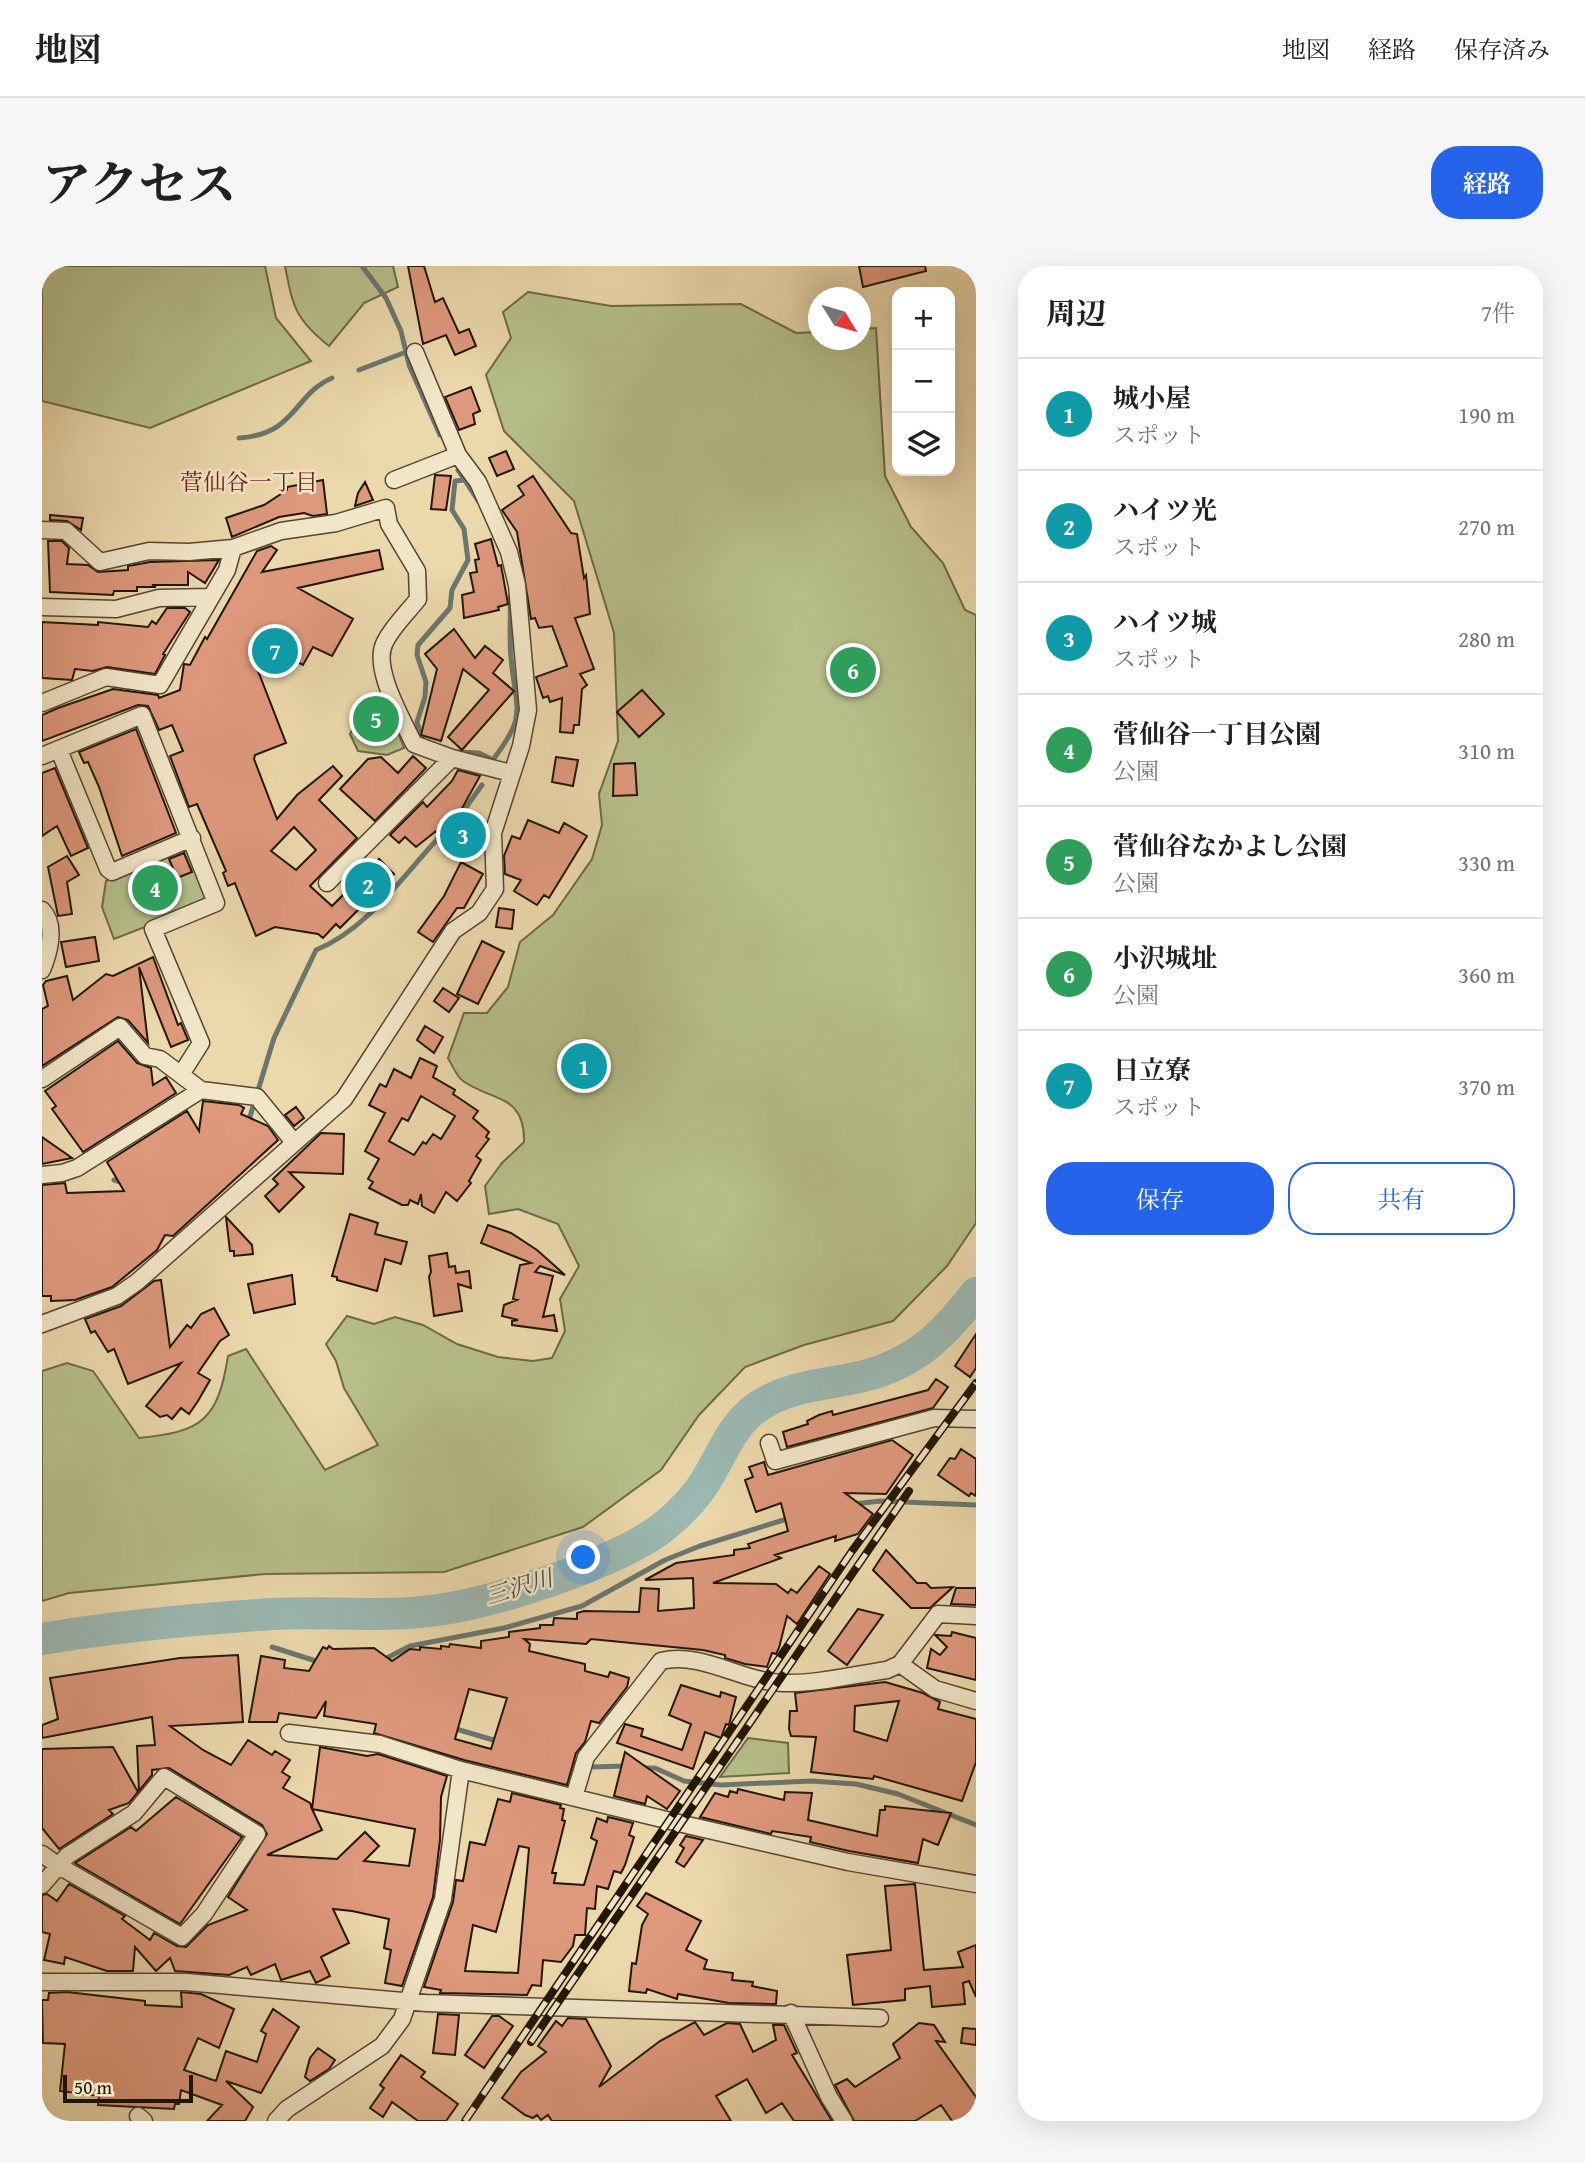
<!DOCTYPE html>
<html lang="ja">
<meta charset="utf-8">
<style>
:root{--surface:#fff;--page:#f6f6f6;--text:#202124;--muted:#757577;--line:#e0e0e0;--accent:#2563eb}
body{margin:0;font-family:"Gentium Book Plus","Noto Serif JP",serif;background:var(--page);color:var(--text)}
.controls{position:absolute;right:21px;top:21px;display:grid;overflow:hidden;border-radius:14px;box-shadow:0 7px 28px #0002}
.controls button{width:63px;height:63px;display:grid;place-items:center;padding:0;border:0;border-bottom:2px solid var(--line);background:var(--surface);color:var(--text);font:35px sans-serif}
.compass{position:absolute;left:766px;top:21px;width:63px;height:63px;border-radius:50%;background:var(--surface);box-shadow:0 7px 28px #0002;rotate:127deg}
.scale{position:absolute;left:21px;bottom:18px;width:130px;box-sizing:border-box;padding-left:7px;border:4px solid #221607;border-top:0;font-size:19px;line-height:24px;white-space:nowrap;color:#221607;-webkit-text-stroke:5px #f2e6c8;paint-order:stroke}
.you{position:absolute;left:542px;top:1292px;width:24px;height:24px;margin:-18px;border:5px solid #fff;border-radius:50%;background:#1a73e8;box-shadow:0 0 0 10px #1a73e833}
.badge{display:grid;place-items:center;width:46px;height:46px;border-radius:50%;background:var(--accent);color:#fff;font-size:23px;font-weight:700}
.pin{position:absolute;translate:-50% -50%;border:4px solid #fff;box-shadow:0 2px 7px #0006}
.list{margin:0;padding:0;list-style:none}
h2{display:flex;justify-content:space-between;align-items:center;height:91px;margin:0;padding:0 28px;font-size:30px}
h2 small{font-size:23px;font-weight:400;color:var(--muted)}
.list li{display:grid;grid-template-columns:46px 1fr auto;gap:21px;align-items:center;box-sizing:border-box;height:112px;padding:0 28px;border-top:2px solid var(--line)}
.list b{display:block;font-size:26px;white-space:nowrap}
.list p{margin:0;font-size:23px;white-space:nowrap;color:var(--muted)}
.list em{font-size:23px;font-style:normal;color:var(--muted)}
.actions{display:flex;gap:14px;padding:21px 28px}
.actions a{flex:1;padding:16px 0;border:2px solid var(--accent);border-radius:28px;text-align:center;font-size:24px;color:var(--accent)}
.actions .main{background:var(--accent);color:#fff}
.icon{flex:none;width:38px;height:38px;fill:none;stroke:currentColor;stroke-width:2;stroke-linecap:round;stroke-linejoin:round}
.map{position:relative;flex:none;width:934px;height:1855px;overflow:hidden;border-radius:28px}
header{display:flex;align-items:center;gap:42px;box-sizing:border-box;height:98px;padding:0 35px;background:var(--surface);border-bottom:2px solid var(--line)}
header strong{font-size:33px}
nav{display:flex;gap:38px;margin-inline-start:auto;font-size:24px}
.intro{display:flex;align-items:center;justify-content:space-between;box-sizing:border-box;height:168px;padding:0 42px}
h1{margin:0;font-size:49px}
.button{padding:18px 32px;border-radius:28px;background:var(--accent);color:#fff;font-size:24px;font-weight:700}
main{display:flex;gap:42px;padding:0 42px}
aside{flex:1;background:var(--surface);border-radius:28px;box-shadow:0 7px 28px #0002}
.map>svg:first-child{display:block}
.green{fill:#b6bf8a;stroke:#6c6a48;stroke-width:2}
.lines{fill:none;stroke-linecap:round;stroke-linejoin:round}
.stream{stroke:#6b776e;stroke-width:5}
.river{stroke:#9bb8b2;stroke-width:32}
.building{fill:#de987c;stroke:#221607;stroke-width:2;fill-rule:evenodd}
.street-casing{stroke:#544630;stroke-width:19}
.street{stroke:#f2e6c8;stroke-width:16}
.rail-casing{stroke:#221607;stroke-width:8}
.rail{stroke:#f2e6c8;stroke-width:5;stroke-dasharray:16;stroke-linecap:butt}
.labels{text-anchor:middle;stroke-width:5;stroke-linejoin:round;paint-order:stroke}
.neighbourhood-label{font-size:23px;fill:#7a1f14;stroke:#f2e6c8}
.water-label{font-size:23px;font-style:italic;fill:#4c4f43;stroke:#f2e6c8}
</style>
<header>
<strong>地図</strong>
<nav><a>地図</a><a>経路</a><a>保存済み</a></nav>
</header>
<div class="intro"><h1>アクセス</h1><a class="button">経路</a></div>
<main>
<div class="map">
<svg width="934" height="1855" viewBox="0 0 934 1855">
<rect width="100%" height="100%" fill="#ebd8ab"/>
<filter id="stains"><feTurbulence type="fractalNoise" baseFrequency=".00286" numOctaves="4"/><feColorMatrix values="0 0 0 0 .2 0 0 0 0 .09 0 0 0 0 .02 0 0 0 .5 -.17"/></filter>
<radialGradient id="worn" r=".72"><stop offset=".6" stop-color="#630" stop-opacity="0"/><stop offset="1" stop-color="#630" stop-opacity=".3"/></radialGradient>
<path class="green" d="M0 0H223L234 52 269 95 108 162 0 135Z
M243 0H351L356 21 322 37 287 80C253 53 251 41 243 0Z
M486 26 569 40 699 38 754 67 776 66V74H818L819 63 834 62 843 210 869 261 901 297 923 344 934 349V957L905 1000 851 1055 762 1079 703 1101 657 1149 619 1204 541 1261 402 1306 223 1308 27 1327 0 1335V1105L25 1097 51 1105 97 1172C160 1166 176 1154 186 1090L204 1083 283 1204 336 1179 302 1122 294 1095 284 1078 305 1050 332 1058 353 1051 381 1059 415 1078 456 1091 491 1095 510 1092 523 1065 518 1033 537 1000 516 958 476 943 447 948 443 920 460 897 482 876C483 828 451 836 421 815 415 811 410 799 406 792L422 747H445L466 721 478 676 511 649 550 593 560 559 557 528 576 475 572 367 532 235 462 165 444 109 469 72 461 46Z
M344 434 362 482 345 489 316 485 308 468 326 438Z
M141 584 150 588 165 630 160 639 72 673 60 641 64 615Z
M706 1472 746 1477 747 1507 678 1511Z"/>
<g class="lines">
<path class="stream" d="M320 0 344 32 359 65 367 99 398 169
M317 104 364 86
M197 172C255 168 251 129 290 112
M416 204 437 236
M381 476 375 456 383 431 384 416 375 389 376 379 408 342 410 324 426 294 422 263 410 244 413 215 422 214
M417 486 437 487 451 494
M450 495C486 448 474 446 469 392 467 372 469 351 468 331
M417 551 440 519
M206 857 232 772 274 684C328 662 363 606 403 565
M72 914 82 917
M811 1238 839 1235 934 1239
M230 1381 277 1396
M341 1394 368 1380 462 1362 540 1340 623 1294 658 1280 748 1252
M411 1462 458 1476
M525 1495 549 1501 584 1500
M601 1502H613L642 1515 679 1519 769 1515 814 1518 856 1528 934 1559"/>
<path class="river" d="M0 1373C77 1360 154 1353 231 1348 285 1345 342 1352 396 1344 454 1336 560 1301 610 1269 627 1258 647 1239 659 1222 678 1195 688 1159 717 1140 749 1119 785 1119 822 1110 874 1097 902 1068 934 1027"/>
</g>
<path class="building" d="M366 0H382L393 36 401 32 417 67 427 63 434 80 413 89 404 69 381 78Z
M817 0H883L884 5 821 21Z
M429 121 438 145 431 148 433 158 417 164 403 131Z
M464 185 472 203 455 210 447 192Z
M393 209 409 210 404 244 389 243Z
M491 210 529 267 535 268 542 312 544 309 548 348 533 352 552 403 538 408 545 419 540 423 537 459H532L531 467 518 466 520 432 508 436 506 430 501 432 494 411 525 400 510 360 497 362 493 352 489 353 475 266 460 244 482 229 476 220Z
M281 214 285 248 271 250 262 247 237 251 190 271 184 252 222 239 245 224V221Z
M323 216 331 234 313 240 316 227Z
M8 249 41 252 39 264 25 255 8 254Z
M449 273 456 300 459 299 466 338 456 341 457 344 422 352 420 329 432 326 428 307 435 306 433 294 437 293 433 278Z
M6 275H20L27 282 25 298 46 299 56 306 86 304V300L108 296 177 294 163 317 146 306V319H110L114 321H95V325H72L71 329 8 326Z
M229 280 235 284 220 306 337 284 341 303 256 322 311 353 290 390 271 381 261 399 242 389 232 406 213 397 244 477 213 489 212 493 235 553 255 529 291 500 300 510 277 534 315 572 268 620 290 640 337 593 352 608 298 662 294 658 281 672 276 668 233 661 214 670 194 620 193 617 186 620 181 607 184 605 155 538 147 541 128 490 141 485 130 459 117 464 106 440 96 439 0 475V449L16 442 71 423 116 429 117 432 138 424 142 398 148 399 163 371 165 373 215 285ZM252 561 274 584 254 604 229 585Z
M125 342H143L148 346 121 388 123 389 113 408 65 401 51 405 33 403 30 414 0 412V356L56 359V356L106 361 110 355 114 358Z
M412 363 433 392 443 380 461 394 451 407 472 425 420 484 406 471 447 424 421 403 399 475 379 469 395 403 383 388Z
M600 424 622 448 597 471 575 446Z
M94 463 134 567 80 590 57 521 46 496 42 497 37 486Z
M371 490 384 502 333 555 298 523 326 493 339 491 356 507Z
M514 491 536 494 531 520 510 516Z
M593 497 595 529 571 530 572 498Z
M13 502 46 582 29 590 15 560 0 570V507Z
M416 504 438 510 419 544 440 565 420 590 394 565 374 581 363 571 357 577 348 569 381 536 385 541 410 515Z
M486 554 517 567 522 557 545 570 507 632 502 629 495 639 472 625 479 614 463 608 462 590 470 570 478 573Z
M142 587 150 606 135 612 127 593Z
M25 590 37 609 25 616 30 648 16 650 6 601Z
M419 596 441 608 422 642H415L391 676 376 666 402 630Z
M457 642 472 644 470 663 454 661Z
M53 671 57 695 24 701 19 676Z
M440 675 462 686 436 738 415 728Z
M111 691 136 759 139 757 146 774 129 781 97 701 106 777 86 754 76 751 0 800V743L6 740 1 719 4 715 25 710 31 734 64 708 71 710Z
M401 722 417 732 407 746 392 735Z
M383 760 401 771 392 787 375 774Z
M76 775 95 797 109 802 111 819 124 811 134 827 41 886 10 843 14 840 3 825Z
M378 792 395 800 391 811 413 824 411 828 436 845 431 852 447 866 444 871 447 873 434 890 439 894 427 915 429 917 415 935 404 926 392 947 380 940 379 928 376 938 368 934 366 939H360L327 922 331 916 326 913 337 893 323 885 343 847 327 839 338 818 344 821 352 803 369 812ZM379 830 413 850 399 873 391 868 384 878 381 876 372 889 347 875 360 852 366 855Z
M161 835 197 839 202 842 199 848 226 860 236 874 131 970 123 969 115 984 70 1021 33 1034 9 1035V1030H0V919L23 917 25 927 82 925 65 896 145 845 157 865Z
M254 841 262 852 252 860 243 849Z
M279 867 302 868 301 908 247 906 262 921 237 946 223 930 236 918 231 913Z
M0 871 30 892 0 898Z
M308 948 336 957 333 968 365 976 359 998 343 993 335 1025 295 1014V1011L290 1010Z
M184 951 210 979 211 988 192 990V985H188Z
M446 959 469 967 495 984 523 1009 498 1000 493 1006 511 1010 501 1051 512 1049 515 1065 470 1059V1055L476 1054 460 1050 462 1039 475 1034 471 1033 478 999 489 997 439 977Z
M405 987 407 1001 413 1000 414 1007 427 1005 429 1022 416 1018 420 1045 392 1050 387 1011 389 1006 387 990Z
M250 1009 253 1038 212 1047 206 1018Z
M119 1014 128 1081 145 1059 149 1062 159 1048 172 1042 187 1069 178 1075 156 1107 168 1114 156 1135 147 1148 139 1142 130 1153 125 1149 118 1151 104 1140 139 1097 86 1118 72 1083 66 1086 53 1065 49 1067 43 1053 79 1040 112 1015Z
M934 1068V1102L928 1111 913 1100Z
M894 1113 906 1121 891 1142 745 1181 741 1166 766 1158 765 1155 777 1149 790 1145 791 1149 886 1124Z
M850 1174 871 1189 844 1228 803 1227 831 1248 816 1268 793 1275 794 1270 733 1289 739 1292 671 1317 734 1318 746 1327 749 1323 755 1327 777 1300 788 1308 755 1358 745 1350 737 1382 734 1388 730 1387 725 1401 703 1398 683 1392V1389L661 1384 549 1373 544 1378 482 1373 488 1378 487 1385 543 1398V1405L566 1411 568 1406 587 1412 585 1421 557 1457 549 1455 543 1476 534 1487 525 1519 422 1494 332 1467 334 1458 282 1450 284 1435 274 1452 237 1447 235 1456H207L219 1390 243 1394 242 1402 267 1405 281 1381 285 1383 287 1380 291 1383 332 1382 350 1395 368 1383 378 1384V1381L399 1383V1380L407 1381 408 1378 439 1382V1375L467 1371V1366L498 1362V1359H511L512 1352 535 1353V1347L542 1345 597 1346 599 1322 617 1323 616 1345 652 1342 651 1312 603 1314 634 1297 692 1289V1284L708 1282 706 1278 746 1265 739 1237 714 1246 703 1214 711 1211 707 1201 722 1196 726 1209ZM427 1423 465 1432 449 1483 413 1473Z
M919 1183 934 1193V1230L929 1227 927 1230 896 1209 908 1192 913 1193Z
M844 1284 875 1317H884L889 1322 911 1321 888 1342H869L831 1304Z
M914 1322H934V1339L909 1338Z
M816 1343 841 1349 805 1399 786 1385Z
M910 1366 934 1372V1414L885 1402 889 1383 898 1389 905 1381 893 1369 909 1370Z
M196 1389 201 1456 128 1460 161 1484 189 1499 206 1474 230 1489 233 1485 248 1494 240 1506 248 1511 241 1522 268 1537 270 1543 278 1481 325 1490 336 1488 405 1510 399 1531 398 1574 391 1631 360 1720 343 1717 349 1684 342 1682 347 1653 310 1645 291 1643 307 1677 279 1691 288 1710 274 1717 268 1705 239 1714 233 1698 209 1709 205 1701 187 1709 133 1705 128 1692 114 1705 93 1681 91 1705H65L23 1691 22 1698 2 1694 8 1668 0 1666V1629L5 1628 15 1635 27 1618 83 1650 80 1653 108 1674 112 1667 135 1680 144 1681 166 1659 205 1644 186 1631 225 1568 220 1559 127 1502 110 1504V1509L97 1525 95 1480 113 1479 110 1451 0 1472V1459L16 1453 8 1412 138 1392ZM270 1543 373 1563 367 1600 322 1595 337 1580 323 1566 295 1593 225 1589 280 1564Z
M843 1416 881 1427 898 1436 896 1443 934 1453V1496L920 1535 832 1510 831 1513 769 1506 774 1471 749 1470 747 1463 748 1445H755L753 1427ZM857 1435 845 1475 812 1465 813 1440Z
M639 1419 678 1431 679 1426 694 1431 687 1459 684 1458 679 1472 663 1466 651 1503 575 1477 583 1458 601 1463 599 1470 640 1484 649 1458 627 1449Z
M71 1481 96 1526 87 1537 67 1544 71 1548 17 1583 0 1562V1483Z
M583 1486 638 1525 625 1543 605 1530 603 1538 572 1530Z
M696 1523 742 1534 743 1526 770 1527 766 1554 835 1570 838 1544H843V1540L909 1547 896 1579 881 1573 876 1597 807 1585 768 1576 769 1571 730 1565 729 1568 658 1551 673 1527 686 1531 688 1525 695 1527Z
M470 1527 519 1539 518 1542 522 1543 520 1554 523 1555 510 1607H514L512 1617 542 1619 555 1575 549 1572 555 1552 565 1556 566 1551 591 1557 587 1569 592 1571 583 1599 579 1607 572 1605 566 1623 555 1620 553 1643 545 1642 543 1669H533L531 1680 519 1696 501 1694 499 1720 490 1719 485 1729 398 1727 399 1724 382 1721 411 1636 414 1614 421 1615 428 1576 443 1579 456 1533 468 1536ZM477 1580 487 1582 476 1707 423 1705 431 1659 454 1666Z
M134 1531 200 1571 138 1658 33 1597 89 1561 94 1565Z
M644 1570 661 1574 642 1601 634 1596 642 1582 638 1579Z
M873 1618 882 1704 921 1701 916 1686 934 1679V1731L927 1715 921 1717 923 1738 890 1741 888 1720 863 1723V1734L811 1739 805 1689 849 1684 843 1620Z
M604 1627 659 1655 644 1684 665 1694 662 1703 691 1707 690 1714 711 1716 710 1720 735 1725 734 1738 687 1737 636 1728 635 1733 605 1723 604 1727 587 1725 590 1697 594 1698 600 1659 606 1648 595 1640Z
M25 1726 103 1735V1739L140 1741 139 1726 159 1728 192 1743 177 1782 156 1772 142 1804 174 1815 184 1785 215 1796 224 1768 219 1765 231 1743 257 1761 219 1827 184 1815 211 1841 203 1855H165L180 1839 139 1824 137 1838H133L132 1843 56 1839 57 1830 18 1825 23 1778 1 1777 0 1734H6L7 1727Z
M396 1748 417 1749 413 1789 391 1787Z
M450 1750H457L471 1760 442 1802 423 1789Z
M526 1752 544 1753 569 1800 557 1821 618 1775 653 1756 662 1769 685 1757 698 1758 711 1786 734 1774 731 1759H742L755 1787 750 1789 790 1855H752L740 1837 724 1847 705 1813 674 1830 689 1855H510L506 1849 499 1854 495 1849 491 1852 483 1849 460 1832 479 1806 504 1786 496 1780 514 1755 520 1760Z
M877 1757 892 1759 903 1776 894 1775 934 1831V1855H910L899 1839 873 1855H812L793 1819 805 1813 813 1821 858 1792 851 1778Z
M921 1762 934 1763V1779L919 1777Z
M276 1782 293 1794 287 1803 268 1815 263 1811 268 1792Z
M359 1789 383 1806 379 1811 416 1838 404 1855H376L350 1836 341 1851 328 1842 342 1822 338 1819Z"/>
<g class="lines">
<defs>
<path id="street" d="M352 214 416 189
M0 264 24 265 58 296 107 285 147 286 191 282
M0 341 74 343 117 332 169 331
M0 437 64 411 118 419 185 304 191 282 239 265 294 257 344 242 347 258 375 305 376 333C366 346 351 360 343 376 329 401 361 454 372 478L410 492 469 507
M17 484 66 603 70 606 150 572
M0 490 100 449 174 637 111 663 159 777 140 807
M285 617 410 492
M0 644C15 659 7 687 0 704
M0 813 78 761 103 790 118 793 159 824 215 831 251 875
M0 909 20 907 35 902 159 824
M0 1058 75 1030 95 1016 302 833 411 665 437 647 453 623 451 567 479 480 486 444 475 319 467 286 436 216 416 189 373 86
M727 1177 733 1195 892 1152 934 1153
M858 1398 893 1423 934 1435
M247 1467 338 1478 419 1504 645 1559 806 1596 934 1618
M532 1531 544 1491 619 1395C660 1385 700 1416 741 1417 775 1418 811 1409 845 1404L858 1398 896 1348 934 1350
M0 1588 17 1600 140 1671 162 1648 215 1568 122 1511 92 1547 25 1590 0 1619
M0 1716H144L384 1737 838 1752
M749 1747 787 1831 802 1855
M96 1850 102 1855
M234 1855 245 1843 340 1780 360 1753 401 1633 419 1504"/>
</defs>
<use href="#street" class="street-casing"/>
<use href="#street" class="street"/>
<defs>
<path id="rail" d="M489 1776 867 1225
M423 1855 810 1285 934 1117"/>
</defs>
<use href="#rail" class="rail-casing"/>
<use href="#rail" class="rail"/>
</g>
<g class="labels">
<g class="neighbourhood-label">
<text x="207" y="224">菅仙谷一丁目</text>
</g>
<g class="water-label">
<text transform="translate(477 1321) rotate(-17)" y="8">三沢川</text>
</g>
</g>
<rect width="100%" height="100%" filter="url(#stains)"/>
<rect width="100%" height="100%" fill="url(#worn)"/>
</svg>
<div class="controls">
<button>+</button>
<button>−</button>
<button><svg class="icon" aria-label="layers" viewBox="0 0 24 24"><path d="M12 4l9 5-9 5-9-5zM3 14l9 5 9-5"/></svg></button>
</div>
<svg class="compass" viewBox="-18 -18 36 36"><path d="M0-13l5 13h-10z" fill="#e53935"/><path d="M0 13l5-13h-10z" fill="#757577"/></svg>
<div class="scale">50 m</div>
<div class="you"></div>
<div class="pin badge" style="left:542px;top:800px;background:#0f9aa8">1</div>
<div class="pin badge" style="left:326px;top:619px;background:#0f9aa8">2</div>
<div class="pin badge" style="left:421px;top:569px;background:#0f9aa8">3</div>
<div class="pin badge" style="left:113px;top:622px;background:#2e9e5b">4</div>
<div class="pin badge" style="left:334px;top:453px;background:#2e9e5b">5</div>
<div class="pin badge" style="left:811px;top:404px;background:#2e9e5b">6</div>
<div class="pin badge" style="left:233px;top:385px;background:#0f9aa8">7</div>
</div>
<aside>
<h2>周辺<small>7件</small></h2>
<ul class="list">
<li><span class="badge" style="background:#0f9aa8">1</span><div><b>城小屋</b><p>スポット</p></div><em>190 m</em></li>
<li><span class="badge" style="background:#0f9aa8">2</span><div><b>ハイツ光</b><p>スポット</p></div><em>270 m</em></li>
<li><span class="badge" style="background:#0f9aa8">3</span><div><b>ハイツ城</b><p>スポット</p></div><em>280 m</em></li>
<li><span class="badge" style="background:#2e9e5b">4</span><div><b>菅仙谷一丁目公園</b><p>公園</p></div><em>310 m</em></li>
<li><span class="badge" style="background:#2e9e5b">5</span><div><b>菅仙谷なかよし公園</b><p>公園</p></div><em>330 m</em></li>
<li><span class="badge" style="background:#2e9e5b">6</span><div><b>小沢城址</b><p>公園</p></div><em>360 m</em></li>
<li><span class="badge" style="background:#0f9aa8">7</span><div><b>日立寮</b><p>スポット</p></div><em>370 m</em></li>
</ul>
<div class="actions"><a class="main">保存</a><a>共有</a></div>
</aside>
</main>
